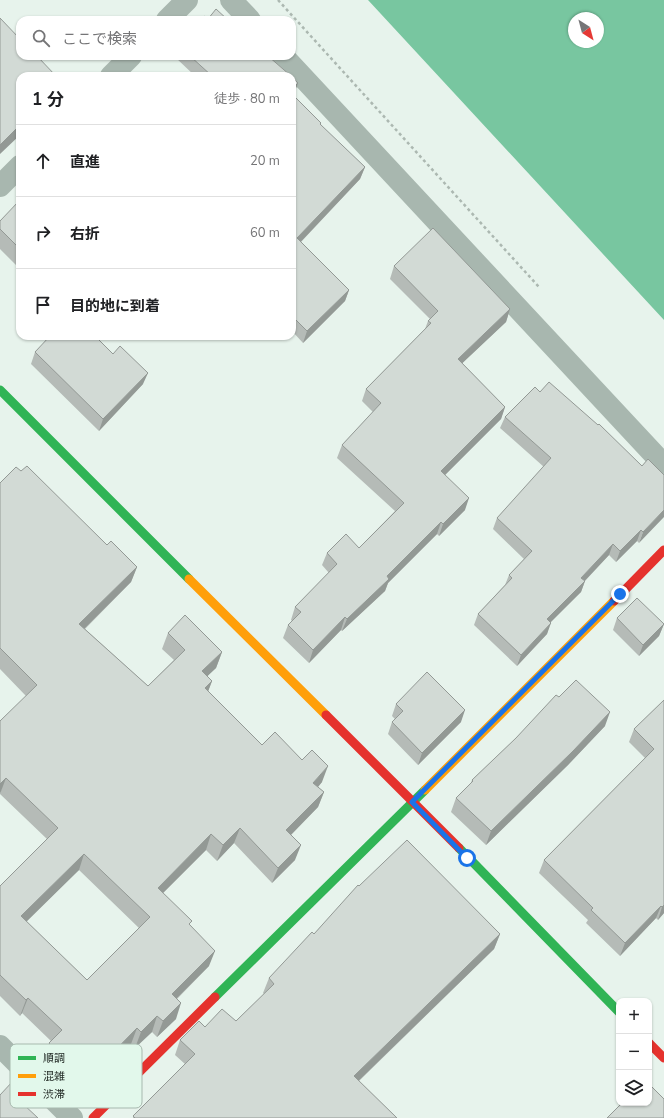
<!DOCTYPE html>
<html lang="ja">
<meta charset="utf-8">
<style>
:root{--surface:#fff;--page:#f2f2f2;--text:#202124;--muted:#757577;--line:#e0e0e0}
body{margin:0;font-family:"Nunito Sans","Noto Sans JP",sans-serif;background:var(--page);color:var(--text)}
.controls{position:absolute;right:12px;bottom:12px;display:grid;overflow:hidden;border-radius:8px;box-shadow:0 1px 3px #0004}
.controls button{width:36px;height:36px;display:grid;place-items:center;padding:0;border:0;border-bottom:1px solid var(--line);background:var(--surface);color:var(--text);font:20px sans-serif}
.compass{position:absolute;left:568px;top:12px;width:36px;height:36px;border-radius:50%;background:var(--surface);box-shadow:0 1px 3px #0004;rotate:144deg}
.stop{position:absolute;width:12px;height:12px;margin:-9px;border:3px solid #1a73e8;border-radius:50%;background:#fff}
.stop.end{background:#1a73e8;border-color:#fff;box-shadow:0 1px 4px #0008}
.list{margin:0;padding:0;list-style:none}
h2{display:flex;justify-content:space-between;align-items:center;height:52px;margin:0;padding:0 16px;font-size:17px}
h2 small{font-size:13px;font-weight:400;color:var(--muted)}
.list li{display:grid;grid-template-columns:26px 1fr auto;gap:12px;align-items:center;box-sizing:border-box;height:72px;padding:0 16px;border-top:1px solid var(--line)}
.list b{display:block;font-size:15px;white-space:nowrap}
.list em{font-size:13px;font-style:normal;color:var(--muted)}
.icon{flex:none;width:22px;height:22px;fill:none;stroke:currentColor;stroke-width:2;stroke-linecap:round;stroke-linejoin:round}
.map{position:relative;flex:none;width:664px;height:1118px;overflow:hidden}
.search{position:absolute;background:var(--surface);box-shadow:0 1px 3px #0004;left:16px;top:16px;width:280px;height:44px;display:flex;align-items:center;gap:10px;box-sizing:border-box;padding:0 14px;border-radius:12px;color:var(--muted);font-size:15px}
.panel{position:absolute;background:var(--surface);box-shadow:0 1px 3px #0004;left:16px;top:72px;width:280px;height:268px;border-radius:12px}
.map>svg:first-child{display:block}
.water{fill:#78c6a0;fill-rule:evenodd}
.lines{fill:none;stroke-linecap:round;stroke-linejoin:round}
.path{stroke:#acb8b1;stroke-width:2.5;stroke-dasharray:3 3;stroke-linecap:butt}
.street{stroke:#a8b7af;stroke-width:22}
.fast{stroke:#30b455;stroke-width:9}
.slow{stroke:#ff9f0a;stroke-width:9}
.jam{stroke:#e5322d;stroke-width:9}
.wall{fill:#b5bbb7;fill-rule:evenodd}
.shaded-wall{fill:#939995}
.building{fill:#d2dad5;stroke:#939995;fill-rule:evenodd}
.route{stroke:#1a73e8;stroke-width:5}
.key{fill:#e2f8eb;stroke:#a7b9ae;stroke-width:1}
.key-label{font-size:11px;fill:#1e2621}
</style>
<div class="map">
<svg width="664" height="1118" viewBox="0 0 664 1118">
<rect width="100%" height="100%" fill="#e7f3ec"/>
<path class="water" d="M368 0H664V320ZM574 18H598V42H574Z"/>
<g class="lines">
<path class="path" d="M278 0 539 287"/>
<path class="street" d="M231 0 250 20
M167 20 187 0
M283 56 664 465
M111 76 131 56
M0 186 20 166
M0 1046 72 1118"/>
<path class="fast" d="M0 390 189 579
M459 848 619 1012
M215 997 425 790"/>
<path class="slow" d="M189 579 326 715
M425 790 614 601"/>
<path class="jam" d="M614 601 664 550
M326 715 459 848
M649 1043 664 1058
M93 1118 215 997"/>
</g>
<path class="wall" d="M176 56H268L291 76H195L176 58Z
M292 77 294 94 293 95 321 123 320 125 365 167 360 179 301 242 349 290 345 301 303 343 292 331Z
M20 203V269L0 249V221Z
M394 266 510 309 506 322 462 363 505 407 501 419 445 475 465 510 439 536 437 534 388 583 385 591 342 631 341 630 309 663 283 638 288 625 292 621 291 620 295 607 329 573 322 565 327 553 359 548 395 511 337 458 342 445 373 412 362 401 366 389 425 329 428 321 430 319 390 279Z
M35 352 143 384 99 431 31 364Z
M540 392 642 466 664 475 639 543 637 541 616 562 609 555 585 581 581 592 550 622 547 634 517 666 474 625 478 614 505 585 509 575 524 559 493 529 497 518 544 467 500 428 505 417Z
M0 483 107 545 137 567 131 582 85 629 148 686 174 660 162 649 168 633 222 652 216 668 207 676 212 681 208 691 262 745 322 782 318 787 324 792 318 807 291 835 295 860 272 883 234 843 217 861 206 850 163 893 190 926 209 966 177 999 176 1019 157 1037 152 1032 135 1048 131 1044 80 1095 43 1059 49 1043 51 1041 22 1013 20 1016 0 996V886L47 839 0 794 26 696 0 669ZM79 870 139 928 87 980 26 921Z
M617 618 664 624 659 636 639 656 613 630Z
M559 697 605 726 568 765 486 845 451 812 456 798 470 785 472 780Z
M664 700V913L658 920 656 918 620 956 586 923 588 920 539 873 544 860 645 758 629 742 634 729Z
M396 704 461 722 418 765 388 734 392 722 395 719 392 716Z
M359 886 500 934 494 949 359 1081 397 1118H133V1116L185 1064 175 1055 180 1040 205 1027 236 1021 264 994 263 993 269 978 314 934Z"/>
<path class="shaded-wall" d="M298 83 294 94 292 96V89Z
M20 125V135L0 154V145Z
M365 167 360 179 293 250 297 238Z
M349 290 345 301 303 343 307 331Z
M510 309 506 322 453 372 458 359Z
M148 373 143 384 99 431 103 419Z
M505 407 501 419 437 483 441 471Z
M469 498 465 510 439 536 443 524Z
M664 510V517L639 543 643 532Z
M441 522 437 534 388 583 385 591 342 631 347 619 387 576Z
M641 530 637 541 616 562 620 551Z
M613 544 609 555 577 589 581 578Z
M137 567 131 582 74 639 79 624Z
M585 581 581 592 543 630 547 619Z
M345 617 341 630 309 663 313 650Z
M551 623 547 634 517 666 521 655Z
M664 624 659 636 639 656 643 645Z
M222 652 216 668 196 687 202 671Z
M212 681 206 697 205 688Z
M465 710 461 722 418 765 422 753Z
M610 712 605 726 568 765 486 845 491 831Z
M328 766 322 782 308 799 313 783Z
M6 778 0 794V784Z
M324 792 318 807 281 845 286 830Z
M240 828 234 843 217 861 223 845Z
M211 834 206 850 152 904 158 888Z
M301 845 295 860 272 883 278 868Z
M84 854 79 870 16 932 21 916Z
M664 905V913L658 920 662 907Z
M661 906 656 918 620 956 625 943Z
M500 934 494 949 348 1091 354 1076Z
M215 951 209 966 166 1009 172 994Z
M28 998 22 1013 20 1016 26 1000Z
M181 1003 176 1019 157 1037 163 1021Z
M157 1016 152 1032 135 1048 141 1032Z
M137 1028 131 1044 80 1095 86 1080Z
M28 1096 24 1107 22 1103Z"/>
<path class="building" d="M216 9 228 20H201L204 16 208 19Z
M0 18 20 39V56H37L56 76H20V125L0 145Z
M190 56H268L291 76H212Z
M292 77 298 83 292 89Z
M292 94 321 123 320 124 365 167 297 238 349 290 307 331 292 316Z
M19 201 20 203V249L0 229V221Z
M433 228 510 309 458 359 505 407 441 471 469 498 443 524 441 522 387 576 389 579 347 619 345 617 313 650 288 625 301 612 295 607 337 564 327 553 346 534 359 548 404 503 342 445 381 403 366 389 431 323 428 321 438 311 394 266Z
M50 336H95L113 354 120 346 148 373 103 419 35 352Z
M549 382 598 425 599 424 642 466 648 459 664 475V510L643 532 641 530 620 551 613 544 581 578 585 581 547 619 551 623 521 655 478 614 512 578 509 575 532 551 497 518 551 458 505 417 535 387 540 392Z
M27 466 107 545 111 541 137 567 79 624 148 686 185 650 168 633 185 615 222 652 202 671 212 681 205 688 262 745 275 732 302 760 312 750 328 766 313 783 324 792 286 830 301 845 278 868 240 828 223 845 211 834 158 888 192 921 189 924 215 951 172 994 181 1003 163 1021 157 1016 141 1032 137 1028 86 1080 49 1043 62 1030 28 998 26 1000 0 975V886L58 828 6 778 0 784V721L37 685 0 648V483L16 467 21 471ZM84 854 150 917 87 980 21 916Z
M637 598 664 624 643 645 617 618Z
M427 672 465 710 422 753 392 722 403 711 396 704Z
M576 680 610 712 573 751 491 831 456 798 473 781 472 780 516 738 556 695 559 697Z
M664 700V905L662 907 661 906 625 943 591 910 593 908 544 860 654 749 634 729Z
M407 840 500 934 354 1076 397 1118H135L133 1116 195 1054 180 1040 199 1021 205 1027 222 1009 236 1021 274 984 269 978 312 932 314 934 358 885 359 886Z
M13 1081 28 1096 22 1103 38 1118H0V1095Z
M649 1084 664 1099V1118H607L622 1103H649Z"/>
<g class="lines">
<path class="route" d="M467 858 412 802 620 594"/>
</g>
<rect x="10" y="1044" width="132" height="64" rx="6" class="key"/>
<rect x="18" y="1056" width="18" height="4" fill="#30b455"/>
<rect x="18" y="1074" width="18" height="4" fill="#ff9f0a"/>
<rect x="18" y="1092" width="18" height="4" fill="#e5322d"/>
<g class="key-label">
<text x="43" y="1062">順調</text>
<text x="43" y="1080">混雑</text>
<text x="43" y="1098">渋滞</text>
</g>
</svg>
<div class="controls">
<button>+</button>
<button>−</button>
<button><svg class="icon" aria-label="layers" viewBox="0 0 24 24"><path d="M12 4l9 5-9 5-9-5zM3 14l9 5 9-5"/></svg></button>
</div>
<svg class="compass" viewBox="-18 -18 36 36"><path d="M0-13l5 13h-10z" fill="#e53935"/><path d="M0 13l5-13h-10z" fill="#757577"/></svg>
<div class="stop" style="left:467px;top:858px"></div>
<div class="stop end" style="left:620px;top:594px"></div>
<div class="search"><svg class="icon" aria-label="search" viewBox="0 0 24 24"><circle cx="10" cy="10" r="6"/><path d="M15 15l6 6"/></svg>ここで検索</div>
<section class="panel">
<h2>1 分<small>徒歩 · 80 m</small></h2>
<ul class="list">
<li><svg class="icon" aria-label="ahead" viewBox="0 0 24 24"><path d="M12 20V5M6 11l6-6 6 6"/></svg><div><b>直進</b></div><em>20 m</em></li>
<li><svg class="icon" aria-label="right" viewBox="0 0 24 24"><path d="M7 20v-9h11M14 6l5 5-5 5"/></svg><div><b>右折</b></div><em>60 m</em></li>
<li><svg class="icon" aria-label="arrive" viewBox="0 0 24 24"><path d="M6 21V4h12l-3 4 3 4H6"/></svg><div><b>目的地に到着</b></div></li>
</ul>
</section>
</div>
